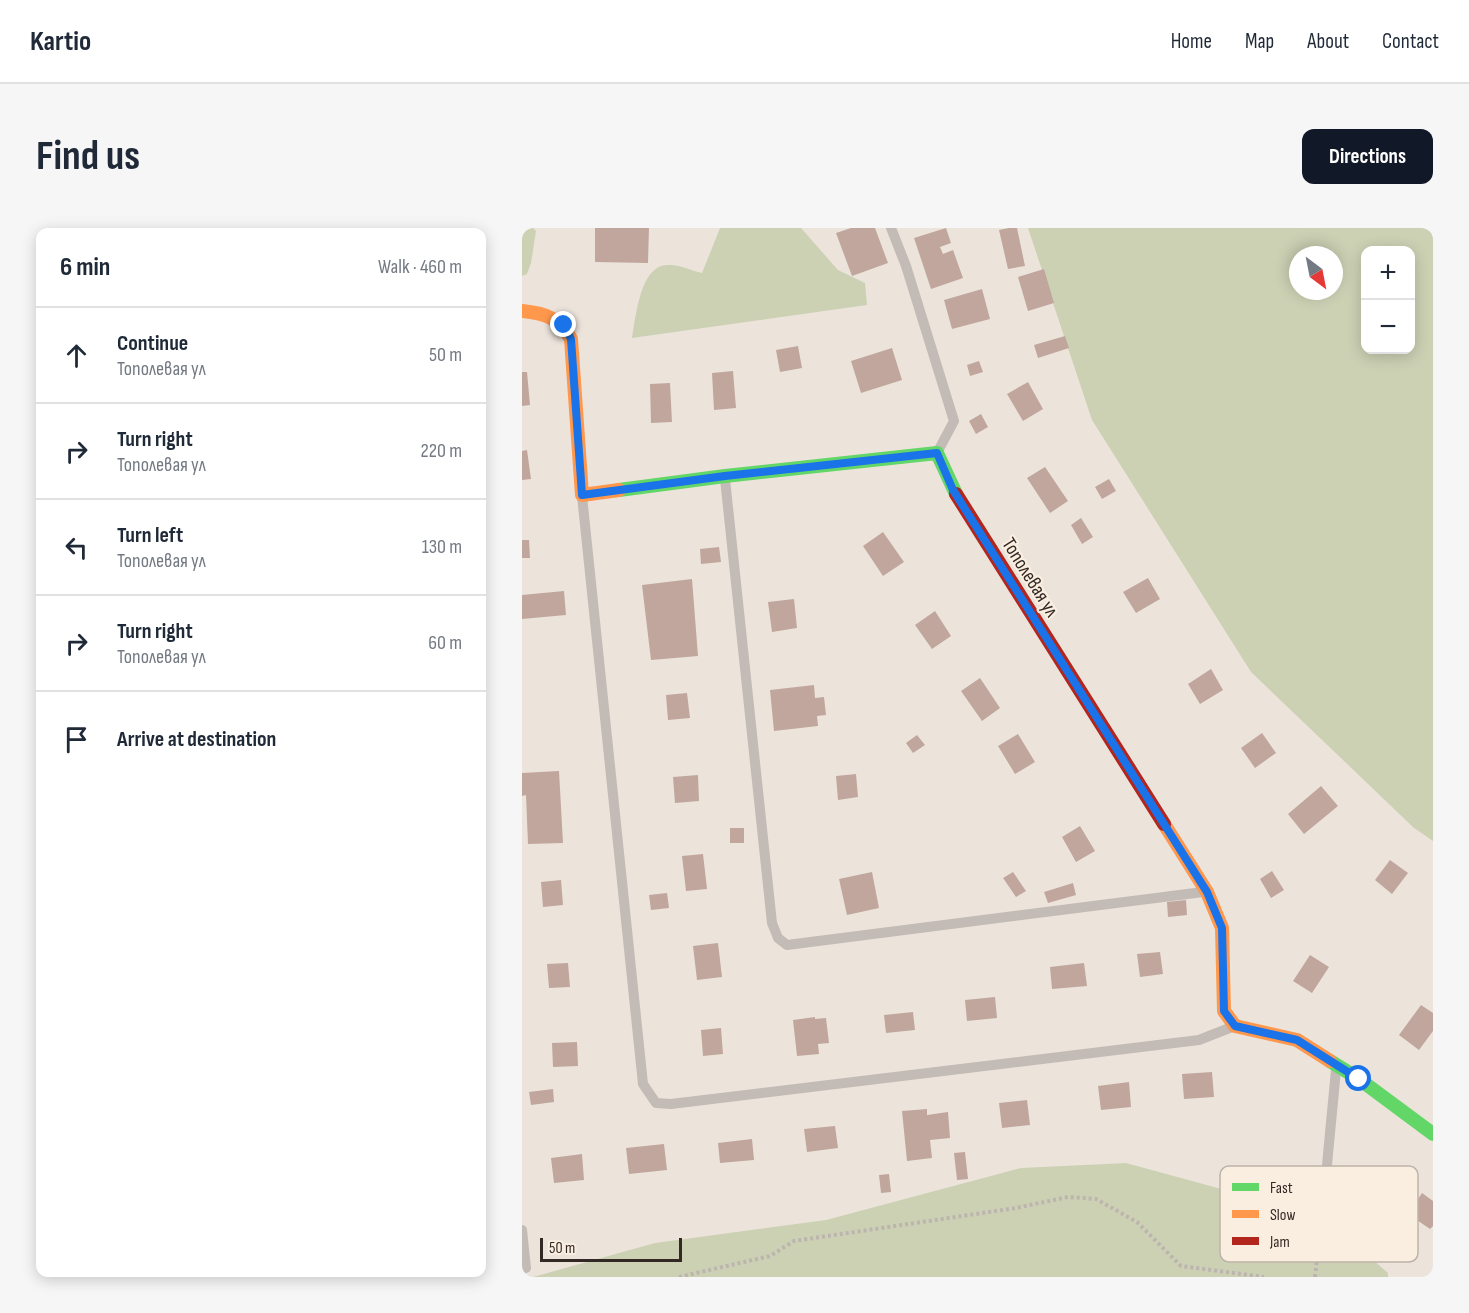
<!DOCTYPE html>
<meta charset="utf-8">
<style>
:root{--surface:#fff;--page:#f6f6f7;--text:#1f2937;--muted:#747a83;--line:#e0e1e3;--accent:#111827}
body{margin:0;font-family:"Sofia Sans Condensed",sans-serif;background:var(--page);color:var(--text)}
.controls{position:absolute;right:18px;top:18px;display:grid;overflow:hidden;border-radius:12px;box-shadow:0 3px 15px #0003}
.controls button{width:54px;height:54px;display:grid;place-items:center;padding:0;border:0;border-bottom:2px solid var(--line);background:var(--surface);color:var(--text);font:30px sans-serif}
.compass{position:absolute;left:767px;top:18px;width:54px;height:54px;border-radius:50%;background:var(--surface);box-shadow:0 3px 15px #0003;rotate:148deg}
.scale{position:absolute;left:18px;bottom:15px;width:142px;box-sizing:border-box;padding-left:6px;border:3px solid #332924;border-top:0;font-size:16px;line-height:21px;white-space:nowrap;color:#332924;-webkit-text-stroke:4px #faeee1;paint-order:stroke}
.stop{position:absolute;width:18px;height:18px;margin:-14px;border:4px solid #1a73e8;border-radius:50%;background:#fff}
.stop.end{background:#1a73e8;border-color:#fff;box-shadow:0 2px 6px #0008}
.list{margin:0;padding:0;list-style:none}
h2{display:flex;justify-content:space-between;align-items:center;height:78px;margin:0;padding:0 24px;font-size:26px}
h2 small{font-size:20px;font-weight:400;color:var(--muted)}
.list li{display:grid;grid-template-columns:39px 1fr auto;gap:18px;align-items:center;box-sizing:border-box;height:96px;padding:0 24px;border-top:2px solid var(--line)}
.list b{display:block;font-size:22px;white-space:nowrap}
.list p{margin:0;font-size:20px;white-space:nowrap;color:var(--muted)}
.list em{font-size:20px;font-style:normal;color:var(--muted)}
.icon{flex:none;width:33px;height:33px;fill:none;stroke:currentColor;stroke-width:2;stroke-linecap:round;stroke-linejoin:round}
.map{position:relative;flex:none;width:911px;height:1049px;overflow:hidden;border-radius:12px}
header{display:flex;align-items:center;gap:36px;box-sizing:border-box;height:84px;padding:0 30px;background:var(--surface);border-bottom:2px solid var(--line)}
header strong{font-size:28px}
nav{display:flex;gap:33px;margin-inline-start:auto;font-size:21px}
.intro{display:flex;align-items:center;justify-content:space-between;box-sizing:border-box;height:144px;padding:0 36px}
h1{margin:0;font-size:42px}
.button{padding:15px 27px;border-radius:12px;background:var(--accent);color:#fff;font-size:21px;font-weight:700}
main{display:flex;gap:36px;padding:0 36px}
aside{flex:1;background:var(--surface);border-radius:12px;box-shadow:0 3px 15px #0003}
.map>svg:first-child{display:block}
.green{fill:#ccd1b4;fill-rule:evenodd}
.building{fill:#c0a69c}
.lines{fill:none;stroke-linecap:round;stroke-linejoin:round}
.path{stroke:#bcb4ae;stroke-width:4;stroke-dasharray:3 3;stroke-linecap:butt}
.lane{stroke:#c3bbb5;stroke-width:10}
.fast{stroke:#63d668;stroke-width:14}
.slow{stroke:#ff974d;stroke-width:14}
.jam{stroke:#b3261e;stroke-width:14}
.route{stroke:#1a73e8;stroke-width:8}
.labels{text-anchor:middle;stroke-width:4.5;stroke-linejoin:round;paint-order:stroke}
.street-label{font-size:20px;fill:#332924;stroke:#faeee1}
.key{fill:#faeee1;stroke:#beb3a8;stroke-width:1.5}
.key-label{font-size:16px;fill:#332924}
</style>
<header>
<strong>Kartio</strong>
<nav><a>Home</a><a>Map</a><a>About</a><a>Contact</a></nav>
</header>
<div class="intro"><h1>Find us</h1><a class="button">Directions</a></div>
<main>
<aside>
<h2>6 min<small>Walk · 460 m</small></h2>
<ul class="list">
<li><svg class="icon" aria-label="ahead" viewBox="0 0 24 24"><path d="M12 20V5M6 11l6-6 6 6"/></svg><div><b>Continue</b><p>Тополевая ул</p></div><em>50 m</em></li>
<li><svg class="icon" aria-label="right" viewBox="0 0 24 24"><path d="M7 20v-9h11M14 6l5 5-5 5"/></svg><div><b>Turn right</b><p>Тополевая ул</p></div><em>220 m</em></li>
<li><svg class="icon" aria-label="left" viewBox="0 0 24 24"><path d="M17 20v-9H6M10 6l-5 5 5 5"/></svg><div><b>Turn left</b><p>Тополевая ул</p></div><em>130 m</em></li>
<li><svg class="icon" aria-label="right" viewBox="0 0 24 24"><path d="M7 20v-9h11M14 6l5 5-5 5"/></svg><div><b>Turn right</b><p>Тополевая ул</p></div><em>60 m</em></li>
<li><svg class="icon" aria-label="arrive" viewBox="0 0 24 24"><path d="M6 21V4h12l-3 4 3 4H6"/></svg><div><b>Arrive at destination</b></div></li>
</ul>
</aside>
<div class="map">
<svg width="911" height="1049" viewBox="0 0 911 1049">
<rect width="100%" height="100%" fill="#ece4db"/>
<path class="green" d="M0 0H11L14 3 9 35 5 46 0 48Z
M198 0H279L316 42 343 55 345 77 110 110C114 89 118 34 148 37 159 37 170 43 180 45Z
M506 0H911V613L892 600 729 444 570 192ZM844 22H888V122H844ZM776 27H812V63H776Z
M604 935 802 989 866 1045V1049H11L133 1015 304 992 499 940Z"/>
<path class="building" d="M73 0H127L126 35 73 34Z
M329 0H353L366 35 330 48 314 5Z
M424 0 429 15 418 19 421 26 431 22 441 50 409 61 392 10Z
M487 0H495L503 38 486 41 477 2Z
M522 41 532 75 506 83 496 49Z
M460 61 468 91 430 101 422 72Z
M543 108 547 120 516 130 512 117Z
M276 118 280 140 258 144 254 122Z
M370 120 380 152 339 165 329 133Z
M457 133 461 144 448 148 445 137Z
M211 143 214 180 192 182 190 145Z
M0 144H5L8 177 0 178Z
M506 154 521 181 501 193 485 166Z
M148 155 150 194 129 195 128 156Z
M459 186 466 199 454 206 447 193Z
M5 222 9 251 0 252V223Z
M523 239 546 273 528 285 505 250Z
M587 251 594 263 580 271 573 259Z
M559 290 571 309 560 316 549 297Z
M361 304 382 334 361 348 341 318Z
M0 312H7L8 330H0Z
M197 319 199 334 179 336 178 321Z
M626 350 638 371 614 385 601 364Z
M170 351 176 428 129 432 120 357Z
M42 363 44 387 0 391V367Z
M272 371 275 400 250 404 246 374Z
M413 383 429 408 410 421 393 397Z
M689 441 701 462 678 476 666 456Z
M458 450 478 480 460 493 439 463Z
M292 457 293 470 302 469 304 487 295 488 296 498 252 503 248 462Z
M165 465 168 490 146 492 144 467Z
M740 505 754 525 733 540 719 520Z
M496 506 513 534 493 546 476 518Z
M395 507 403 517 391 525 384 515Z
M37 543 41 615 6 616 4 567 0 568V545Z
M334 546 336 569 316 572 314 548Z
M176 547 177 573 153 575 151 549Z
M799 558 816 578 782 606 766 586Z
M558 598 573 623 554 634 540 609Z
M208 600H222V615H208Z
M181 626 185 661 164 663 160 628Z
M868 632 886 645 870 666 853 652Z
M750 643 762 662 749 670 738 651Z
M350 644 357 680 325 687 317 651Z
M491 644 504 663 494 669 481 650Z
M39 652 41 677 21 679 19 654Z
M551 655 554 667 526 675 522 664Z
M145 665 147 680 129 682 127 667Z
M664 672 665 687 646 689 645 674Z
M196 715 200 749 175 752 171 718Z
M638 724 641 746 618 749 615 726Z
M788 727 807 739 790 765 771 753Z
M46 735 48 759 27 760 25 736Z
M562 735 565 758 530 761 528 739Z
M473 769 475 790 445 793 443 772Z
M899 777 911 785V803L897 822 877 807Z
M391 784 393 802 364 805 362 787Z
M293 789V791L304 790 307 815 296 816 297 826 275 828 271 792Z
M199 800 201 826 181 828 179 802Z
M55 814 56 838 31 839 30 815Z
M690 844 692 869 662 871 660 846Z
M607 854 609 879 579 882 576 858Z
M31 861 32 874 9 877 7 864Z
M505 872 508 897 480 900 477 875Z
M405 881V887L426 884 428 910 408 912 410 930 385 933 380 883Z
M313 898 316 920 285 924 282 901Z
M230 911 232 932 198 935 196 915Z
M142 916 145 942 107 946 104 920Z
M443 924 446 951 435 952 432 925Z
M60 926 62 952 32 955 29 930Z
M367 946 369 964 359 965 357 947Z
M900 965 911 973V998L908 1001 886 986Z"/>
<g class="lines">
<path class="path" d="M157 1049 248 1028 272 1013 494 980 546 969 574 971 615 994 659 1038 742 1049
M793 1049 797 1011"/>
<path class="lane" d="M369 0 384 38 432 193 415 225
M203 251 250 695 256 710 265 717 681 664
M60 268 121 856 134 875 149 876 677 812 710 799
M799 1000 814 842
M0 1002 4 1040 0 1041"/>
<path class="fast" d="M97 262 203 248 415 225 434 266
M808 833 837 851 911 906"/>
<path class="slow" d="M0 83C23 85 37 90 49 111L60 267 97 262
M642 596 685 664 700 700 702 783 713 798 775 812 808 833"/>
<path class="jam" d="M434 266 642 596"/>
</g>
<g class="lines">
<path class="route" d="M42 97 49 111 60 267 203 248 415 225 431 262 685 664 700 700 702 783 713 798 775 812 837 851"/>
</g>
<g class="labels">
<g class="street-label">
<text transform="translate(509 349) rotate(58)" y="7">Тополевая ул</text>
</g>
</g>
<rect x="698" y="938" width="198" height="96" rx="9" class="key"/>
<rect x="710" y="955" width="27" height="8" fill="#63d668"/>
<rect x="710" y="982" width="27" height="8" fill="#ff974d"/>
<rect x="710" y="1009" width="27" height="8" fill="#b3261e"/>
<g class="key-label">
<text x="748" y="965">Fast</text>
<text x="748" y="992">Slow</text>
<text x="748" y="1019">Jam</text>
</g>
</svg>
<div class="controls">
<button>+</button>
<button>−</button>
</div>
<svg class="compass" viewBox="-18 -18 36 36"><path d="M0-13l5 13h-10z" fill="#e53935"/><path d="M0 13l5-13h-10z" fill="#747a83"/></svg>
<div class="scale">50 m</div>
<div class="stop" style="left:837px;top:851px"></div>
<div class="stop end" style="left:42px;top:97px"></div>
</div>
</main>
